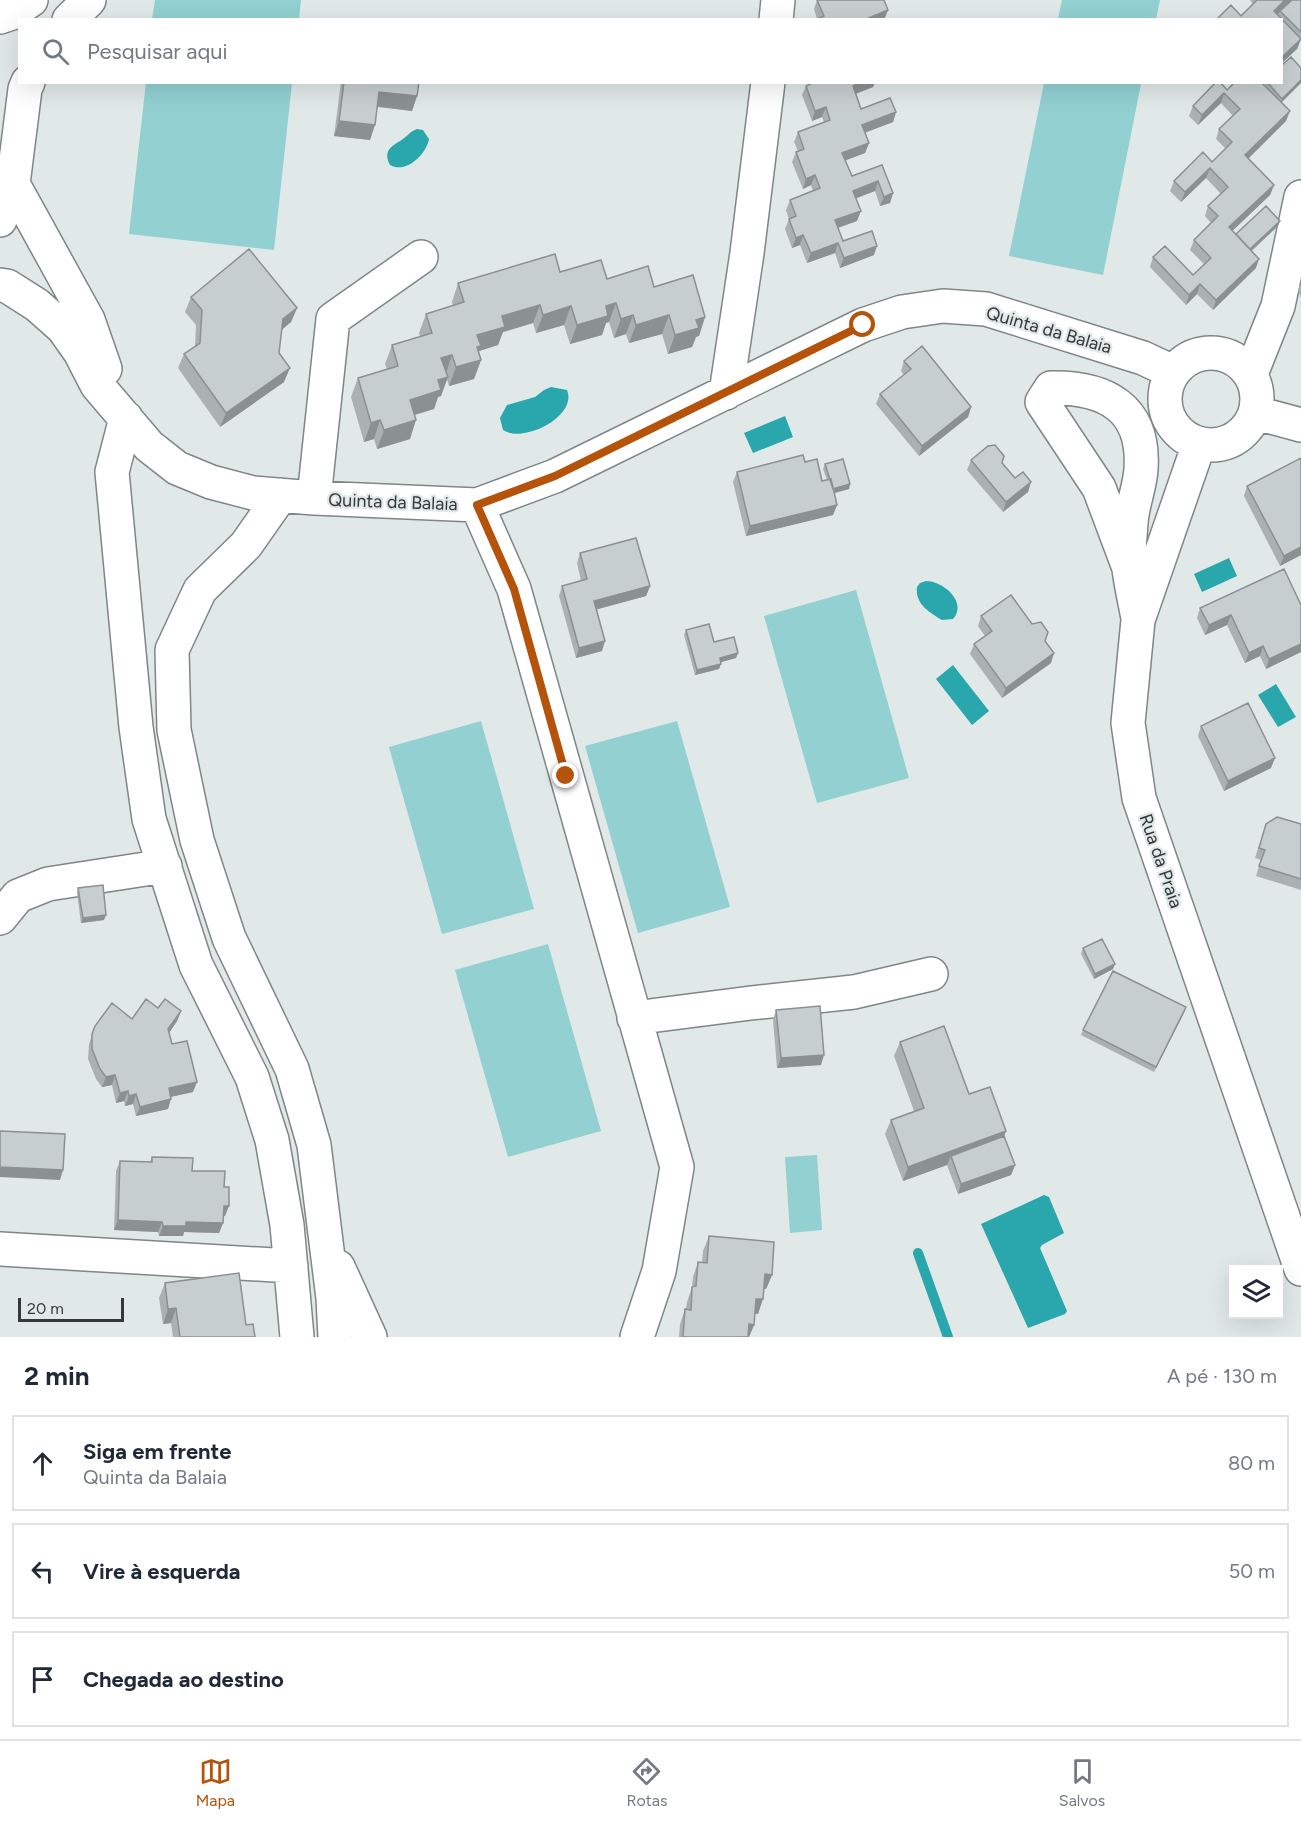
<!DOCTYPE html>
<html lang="pt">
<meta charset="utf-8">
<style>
:root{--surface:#fff;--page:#f6f6f7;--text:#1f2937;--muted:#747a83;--line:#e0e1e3;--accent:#b45309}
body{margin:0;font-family:Figtree,sans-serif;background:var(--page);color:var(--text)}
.controls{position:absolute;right:18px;bottom:18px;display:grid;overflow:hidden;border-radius:0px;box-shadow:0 6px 24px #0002}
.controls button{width:54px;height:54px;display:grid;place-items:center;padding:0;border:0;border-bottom:2px solid var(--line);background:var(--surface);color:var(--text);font:30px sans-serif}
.scale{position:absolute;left:18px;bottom:15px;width:106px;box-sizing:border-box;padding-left:6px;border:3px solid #353838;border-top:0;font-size:16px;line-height:21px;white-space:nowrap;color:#353838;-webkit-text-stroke:4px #e0e8e8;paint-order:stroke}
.stop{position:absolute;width:18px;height:18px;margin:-14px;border:4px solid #b45309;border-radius:50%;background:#fff}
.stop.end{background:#b45309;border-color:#fff;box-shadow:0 2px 6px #0008}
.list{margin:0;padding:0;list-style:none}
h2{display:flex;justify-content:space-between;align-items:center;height:78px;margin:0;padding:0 24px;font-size:26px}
h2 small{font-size:20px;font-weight:400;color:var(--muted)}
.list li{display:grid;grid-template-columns:39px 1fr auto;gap:18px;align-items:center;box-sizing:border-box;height:96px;margin:0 12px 12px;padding:0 12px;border:2px solid var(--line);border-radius:0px}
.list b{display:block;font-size:22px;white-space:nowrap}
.list p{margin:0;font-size:20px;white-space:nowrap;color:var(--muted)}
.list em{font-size:20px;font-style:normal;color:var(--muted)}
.icon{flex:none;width:33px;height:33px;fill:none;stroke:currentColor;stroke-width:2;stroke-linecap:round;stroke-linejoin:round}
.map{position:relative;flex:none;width:1301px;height:1337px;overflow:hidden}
.search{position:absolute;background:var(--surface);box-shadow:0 6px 24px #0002;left:18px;right:18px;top:18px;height:66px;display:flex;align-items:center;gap:15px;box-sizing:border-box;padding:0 21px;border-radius:0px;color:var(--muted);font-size:22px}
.sheet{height:402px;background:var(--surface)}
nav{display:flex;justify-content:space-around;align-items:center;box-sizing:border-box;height:84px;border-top:2px solid var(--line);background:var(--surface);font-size:16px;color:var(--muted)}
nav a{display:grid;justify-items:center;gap:3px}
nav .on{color:var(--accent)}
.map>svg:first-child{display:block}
.green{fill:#92d0d2}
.water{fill:#29a7ac}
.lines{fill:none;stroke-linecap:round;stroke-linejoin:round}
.stream{stroke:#29a7ac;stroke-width:10}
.minor-casing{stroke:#7f8686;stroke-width:36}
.minor{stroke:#fff;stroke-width:33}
.wall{fill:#abb1b2}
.shaded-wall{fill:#8b9091}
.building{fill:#c7cecf;stroke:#8b9091;stroke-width:1.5}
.route{stroke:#b45309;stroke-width:8}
.labels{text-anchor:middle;stroke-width:4.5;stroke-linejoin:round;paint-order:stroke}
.street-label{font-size:18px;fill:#353838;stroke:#e0e8e8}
</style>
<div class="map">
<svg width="1301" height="1337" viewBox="0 0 1301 1337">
<rect width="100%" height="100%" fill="#e0e8e8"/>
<path class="green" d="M155 0H301L299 19H152Z
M1062 0H1160L1156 19H1058Z
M146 82 292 83 274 250 129 234Z
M1133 83 1141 84 1103 275 1009 256 1044 83Z
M856 590 909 778 817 803 764 616Z
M481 721 534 909 442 934 389 747Z
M677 721 730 907 638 933 585 746Z
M548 944 601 1131 508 1157 455 970Z
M817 1155 822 1230 790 1233 785 1157Z"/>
<path class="water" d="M417 129 423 130 429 139C426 155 406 174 390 165 383 152 390 147 400 141 407 137 409 132 417 129Z
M551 387 567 390C578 416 524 444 503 430L500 418 507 405 535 397 544 390Z
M785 416 793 437 753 453 744 433Z
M1229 558 1237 576 1202 592 1194 574Z
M926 581C943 581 968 602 953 619L942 620C929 612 915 604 917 587L920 583Z
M953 665 989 711 972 725 936 679Z
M1276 684 1296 717 1278 727 1258 695Z
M1044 1195 1049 1197 1064 1233 1042 1245 1040 1248 1067 1311 1065 1314 1028 1328 981 1224Z"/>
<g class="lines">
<path class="stream" d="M918 1253 948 1337"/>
<defs>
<path id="minor" d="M0 17 12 13 31 0
M69 20 89 0
M776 20 778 0
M13 184 88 320 105 369
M0 220 13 184 25 89 28 82
M0 285 7 286 37 305 63 328 80 352 97 385 149 446 177 468 211 482 253 493 314 498 477 505 555 476 863 325 902 312 943 306 986 309 1143 358 1173 372
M1165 399a46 46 0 1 1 92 0a46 46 0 1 1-92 0Z
M1251 374 1278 306 1301 197
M726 393 747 253 768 82
M1256 413 1301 425
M126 418 112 472 136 727 149 819 196 965 252 1077 272 1140 287 1225 297 1337
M1199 444 1138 620 1128 723 1139 798 1301 1269
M281 495 246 545 200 590 172 650 174 730 197 840 229 938 292 1069 314 1145 333 1298 335 1337
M314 498 333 319 421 257
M477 505 514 589 677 1167 659 1271 637 1337
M1129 568 1099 488 1042 402 1051 388C1106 387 1145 408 1141 469 1140 487 1132 505 1131 523 1130 538 1128 554 1129 569 1131 585 1135 602 1138 618
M0 918 18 896 48 884 165 866
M634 1018 751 1003 854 992 931 974
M0 1249 291 1266
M338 1267 370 1337"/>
</defs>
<use href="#minor" class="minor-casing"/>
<use href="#minor" class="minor"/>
</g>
<path class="wall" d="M817 0H884L888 10 884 20H815L817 19 814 9Z
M1250 0H1301V39L1297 49 1241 16 1253 4Z
M1301 68 1281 103 1286 121 1248 158 1274 185 1270 195 1232 231 1236 234 1280 221 1278 226 1252 251 1256 268 1213 310 1197 294 1186 305 1150 267 1153 257 1193 275 1204 264 1190 250 1194 240 1211 223 1205 216 1208 206 1221 194 1206 178 1181 202 1170 191 1174 181 1212 162 1226 149 1216 139 1219 129 1233 116 1221 103 1198 125 1189 116 1193 106 1227 90 1262 83 1264 86 1265 82H1281Z
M341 82H419L417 96 412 111 377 107 370 140 334 136Z
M807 82H875L873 87 856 94 861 109 896 112 893 122 865 133 869 143 865 153 845 160 852 176 882 165 893 193 890 203 880 206 875 191 856 198 857 221 838 228 843 241 874 255 840 268 835 253 807 263 800 245 792 248 785 229 789 219 786 210 790 200 813 191 811 185 803 189 792 162 796 152 798 151 794 142 798 132 824 122 822 117 812 121 802 95 806 86 808 85Z
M560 272 607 279 654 287 705 317 699 336 696 337 692 347 668 354 662 334 629 343 626 334 614 338 609 322 606 323 602 335 570 344 564 325 536 333 533 323 503 332 498 345 479 351 481 360 474 379 449 386 447 379 441 396 438 397 434 409 415 415 410 439 377 449 374 439 364 442 351 397 358 378 387 369 385 364 392 345 420 337 419 333 426 314 453 306 452 302 458 283Z
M1300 285H1301V298L1298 290Z
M191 297 297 308 291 322 281 330 279 353 284 382 220 427 178 368 184 354 195 346 196 325 185 312Z
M904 361 971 407 968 417 919 456 876 404 880 394 904 375 901 371Z
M1301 458V555L1280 566 1244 496 1247 486Z
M971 460 1002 463 1015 478 1031 482 1028 492 1003 512 967 470Z
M825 464 850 484 849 489 834 493 837 505 833 515 746 536 733 482 737 472 822 481 827 480 823 469Z
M580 553 650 586 646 596 597 609 602 651 576 658 559 596 562 586 581 581 577 563Z
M1301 605V652L1266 669 1260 656 1245 663 1227 625 1205 635 1197 618 1200 608Z
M981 616 1045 642 1051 663 1002 698 970 654 974 644 985 636 978 626Z
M686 630 738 653 736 658 721 662 719 669 695 675 684 635Z
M1201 726 1271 768 1224 791 1198 736Z
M1266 824H1301V890L1256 876 1261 860 1255 858Z
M78 888 104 920 81 923 77 893Z
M1083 948 1113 969 1094 979 1081 954Z
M1186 1007 1154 1072 1081 1035 1083 1030Z
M158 1008 181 1011 177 1021 169 1033 172 1044 193 1092 171 1097 168 1109 136 1116 133 1104 125 1106 124 1101 116 1103 112 1085 102 1087 96 1079 88 1059 89 1044 95 1026 132 1019Z
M776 1010 821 1065 777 1068 773 1020Z
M900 1042 969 1094 1006 1131 1004 1136 1015 1165 1011 1175 958 1194 947 1165 903 1181 885 1134 891 1120 914 1111 894 1056Z
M152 1157 192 1171 224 1187 225 1216H223V1223L219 1233 184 1232 183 1236H159L158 1232 114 1230 116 1171 120 1161 150 1162Z
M709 1236 772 1275 766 1289H764L758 1314 755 1313 754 1325 749 1337H679L680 1324 685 1309H686L687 1302 692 1287 693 1277 698 1262H702L703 1251Z
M165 1283 246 1325 255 1337H173L171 1323 163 1324 159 1298Z"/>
<path class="shaded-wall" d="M1285 0H1292L1272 20 1274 11Z
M888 10 884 20H864Z
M1301 39 1297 49 1281 64V58Z
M1301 80V83L1280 104 1282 99Z
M862 82H875L873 87 849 96 853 86Z
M379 92 417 96 412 111 374 106Z
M1224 93 1221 103 1198 125 1202 115Z
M826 107 822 117 812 121 815 111Z
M1290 111 1286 121 1242 165 1245 155Z
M896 112 893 122 858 135 862 125Z
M339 121 375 125 370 140 334 136Z
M869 143 865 153 839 163 842 153Z
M1210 168 1206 178 1181 202 1185 192Z
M815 175 811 185 803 189 806 179Z
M878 181 875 191 849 201 853 191Z
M1274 185 1270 195 1226 237 1229 227Z
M893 193 890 203 880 206 884 197Z
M861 211 857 221 831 230 835 220Z
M1280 221 1278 226 1246 255 1248 250Z
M803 235 800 245 792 248 796 238Z
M838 243 835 253 807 263 811 253Z
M877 246 874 255 840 268 844 258Z
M1259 259 1256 268 1213 310 1216 300Z
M1200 284 1197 294 1186 305 1189 295Z
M616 303 609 322 606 323 602 335 570 344 577 325 606 306Z
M540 305 533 323 503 332 498 345 479 351 475 362 481 360 474 379 449 386 456 367 477 335 502 316Z
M571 306 564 325 536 333 543 315Z
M297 308 291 322 278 333 283 319Z
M633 315 626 334 614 338 621 319Z
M669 315 662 334 629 343 636 325Z
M705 317 699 336 696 337 692 347 668 354 675 335 696 320Z
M452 355 446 374 441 358Z
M290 368 284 382 220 427 226 413Z
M448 377 441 396 438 397 434 409 403 418 410 400 438 380Z
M971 407 968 417 919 456 922 446Z
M380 420 374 439 364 442 371 423Z
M416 420 410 439 377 449 384 430Z
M1031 482 1028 492 1003 512 1006 502Z
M850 484 849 489 831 494 833 489Z
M837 505 833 515 746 536 750 526Z
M1301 547V555L1280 566 1284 556Z
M650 586 646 596 591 611 594 601Z
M1231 615 1227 625 1205 635 1209 625Z
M605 641 602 651 576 658 579 648Z
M1301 644V652L1266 669 1269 659Z
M1263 646 1260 656 1245 663 1249 653Z
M738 653 736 658 718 663 720 658Z
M1054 653 1051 663 1002 698 1006 688Z
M721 664 719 669 695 675 697 670Z
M1275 758 1271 768 1224 791 1228 781Z
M106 915 104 920 81 923 83 918Z
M1115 964 1113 969 1094 979 1095 974Z
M1186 1007 1184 1013 1154 1072 1156 1067Z
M181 1011 177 1021 165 1039 168 1029Z
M824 1055 821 1065 777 1068 781 1058Z
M115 1075 112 1085 102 1087 106 1077Z
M197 1082 193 1092 165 1098 169 1088Z
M128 1091 124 1101 116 1103 120 1093Z
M136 1094 133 1104 125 1106 129 1096Z
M171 1099 168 1109 136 1116 140 1107Z
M1006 1131 1000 1146 951 1156 947 1165 903 1181 908 1167Z
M1015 1165 1011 1175 958 1194 961 1184Z
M0 1167 63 1170 60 1180 0 1177Z
M224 1206H229L225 1216H220Z
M118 1220 162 1222 158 1232 114 1230Z
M186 1222 223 1223 219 1233 184 1232 183 1236H159L163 1226Z
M765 1274 772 1275 766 1289H760Z
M756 1299H763L758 1314 751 1313Z
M176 1308 171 1323 163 1324 168 1309Z
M749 1324 754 1325 749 1337H745Z"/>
<path class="building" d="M817 0H884L888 10 864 20H815L824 16Z
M1257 0H1285L1274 11 1301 39 1281 58V20H1216L1231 5 1241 16Z
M1292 0H1301V32L1280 11Z
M1291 57 1301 68V80L1282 99 1267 82H1281V66Z
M344 82H419L417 96 379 92 375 125 339 121Z
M814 82H862L853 86 861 109 890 98 896 112 862 125 869 143 842 153 852 176 882 165 893 193 884 197 878 181 853 191 861 211 835 220 843 241 872 231 877 246 844 258 838 243 811 253 803 235 796 238 789 219 796 216 790 200 820 188 815 175 806 179 796 152 804 149 798 132 830 120 826 107 815 111 806 86Z
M1216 82H1220L1227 90 1235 82H1261L1290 111 1245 155 1274 185 1229 227 1259 259 1216 300 1200 284 1189 295 1153 257 1165 246 1193 275 1211 258 1194 240 1218 216 1208 206 1228 187 1210 168 1185 192 1174 181 1203 152 1212 162 1232 142 1219 129 1240 109 1224 93 1202 115 1193 106Z
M1266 206 1280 221 1250 249 1236 234Z
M249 249 297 308 283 319 279 353 290 368 226 413 184 354 200 343 202 310 191 297Z
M555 254 560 272 601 260 607 279 648 266 654 287 693 275 705 317 696 320 699 328 675 335 669 315 636 325 633 315 621 319 616 303 606 306 608 316 577 325 571 306 543 315 540 305 502 316 505 327 477 335 481 346 477 347 481 360 456 367 452 355 441 358 448 377 438 380 441 390 410 400 416 420 384 430 380 420 371 423 358 378 398 366 392 345 432 333 426 314 464 302 458 283Z
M922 346 971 407 922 446 880 394 911 369 904 361Z
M995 445 1004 456 1002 463 1015 478 1023 472 1031 482 1006 502 971 460 988 446Z
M803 455 805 462 817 459 822 481 831 479 837 505 750 526 737 472Z
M1301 458V547L1284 556 1247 486Z
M843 459 850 484 833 489 825 464Z
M636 538 650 586 594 601 605 641 579 648 562 586 587 579 580 553Z
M1284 569 1301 605V644L1269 659 1263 646 1249 653 1231 615 1209 625 1200 608Z
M1011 595 1032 624 1041 622 1048 632 1045 641 1054 653 1006 688 974 644 992 631 981 616Z
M709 624 714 642 734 637 738 653 720 658 721 664 697 670 686 630Z
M1248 703 1275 758 1228 781 1201 726Z
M1277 817 1301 824V879L1259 866 1265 850 1259 848 1266 824Z
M103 885 106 915 83 918 78 888Z
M1102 939 1115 964 1095 974 1083 948Z
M1113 971 1186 1007 1156 1067 1083 1030Z
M146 999 158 1008 165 999 181 1011 168 1029 172 1044 187 1041 197 1082 169 1088 171 1099 140 1107 136 1094 129 1096 128 1091 120 1093 115 1075 106 1077 100 1069 92 1049V1034L95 1026 112 1003 132 1019Z
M820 1006 824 1055 781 1058 776 1010Z
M944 1026 969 1094 990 1087 1006 1131 908 1167 891 1120 924 1108 900 1042Z
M0 1131 65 1134 63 1170 0 1167Z
M1004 1136 1015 1165 961 1184 951 1156Z
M152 1157 193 1158 192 1171H225L224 1187H229V1206H224L223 1223 186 1222V1226H163L162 1222 118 1220 120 1161 152 1162Z
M709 1236 774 1242 772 1275 765 1274 763 1299H756L754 1325 749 1324 748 1337H683L685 1309 691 1310 692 1287 696 1286 698 1262 707 1263Z
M239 1273 246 1325 253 1324 255 1337H180L176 1308 168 1309 165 1283Z"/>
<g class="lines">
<path class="route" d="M566 776 514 589 477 505 555 476 863 325"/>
</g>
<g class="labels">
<g class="street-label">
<text transform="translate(1049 330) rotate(16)" y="6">Quinta da Balaia</text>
<text transform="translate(393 502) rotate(2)" y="6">Quinta da Balaia</text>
<text transform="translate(1161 861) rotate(71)" y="6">Rua da Praia</text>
</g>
</g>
</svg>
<div class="controls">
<button><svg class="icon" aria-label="layers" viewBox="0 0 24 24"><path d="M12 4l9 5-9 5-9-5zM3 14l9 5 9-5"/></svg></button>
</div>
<div class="scale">20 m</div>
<div class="stop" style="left:863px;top:325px"></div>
<div class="stop end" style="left:566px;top:776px"></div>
<div class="search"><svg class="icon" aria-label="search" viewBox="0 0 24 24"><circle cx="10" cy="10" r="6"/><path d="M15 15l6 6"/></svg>Pesquisar aqui</div>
</div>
<section class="sheet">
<h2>2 min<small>A pé · 130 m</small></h2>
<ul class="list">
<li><svg class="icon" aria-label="ahead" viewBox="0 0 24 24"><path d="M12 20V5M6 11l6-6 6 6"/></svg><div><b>Siga em frente</b><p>Quinta da Balaia</p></div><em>80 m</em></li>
<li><svg class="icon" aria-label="left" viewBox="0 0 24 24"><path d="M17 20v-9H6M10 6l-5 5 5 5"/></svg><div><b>Vire à esquerda</b></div><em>50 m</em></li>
<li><svg class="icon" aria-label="arrive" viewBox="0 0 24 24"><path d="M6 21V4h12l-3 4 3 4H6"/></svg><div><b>Chegada ao destino</b></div></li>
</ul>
</section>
<nav>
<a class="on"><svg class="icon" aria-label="map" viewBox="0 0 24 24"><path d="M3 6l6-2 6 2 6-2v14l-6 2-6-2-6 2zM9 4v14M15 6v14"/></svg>Mapa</a>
<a><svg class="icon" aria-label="directions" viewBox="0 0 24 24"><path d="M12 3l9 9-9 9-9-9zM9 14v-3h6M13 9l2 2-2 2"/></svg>Rotas</a>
<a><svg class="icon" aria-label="saved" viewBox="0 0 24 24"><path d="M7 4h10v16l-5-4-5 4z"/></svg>Salvos</a>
</nav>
